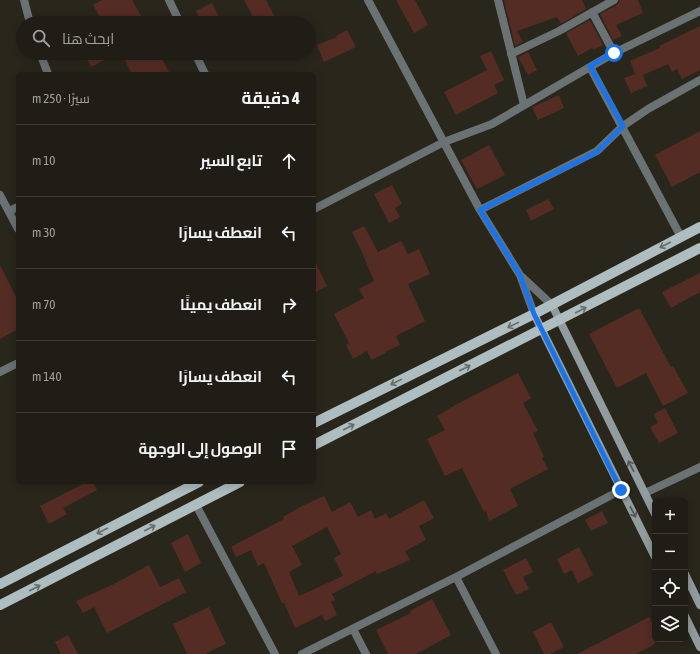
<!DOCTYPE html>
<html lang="ar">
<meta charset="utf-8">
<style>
:root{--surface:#1f1d15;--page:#27261e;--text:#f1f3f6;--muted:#a1a2a0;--line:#3c3b34}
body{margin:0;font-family:"Asap Condensed",Cairo,sans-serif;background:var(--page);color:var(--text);direction:rtl}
.controls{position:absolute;right:12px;bottom:12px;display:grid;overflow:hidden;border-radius:6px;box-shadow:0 2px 10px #0003}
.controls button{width:36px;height:36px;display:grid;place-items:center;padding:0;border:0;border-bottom:1px solid var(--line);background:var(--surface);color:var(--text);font:20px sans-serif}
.stop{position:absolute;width:12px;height:12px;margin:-9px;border:3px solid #1a73e8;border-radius:50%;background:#fff}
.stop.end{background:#1a73e8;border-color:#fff;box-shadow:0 1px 4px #0008}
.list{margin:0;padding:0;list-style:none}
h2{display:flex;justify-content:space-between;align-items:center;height:52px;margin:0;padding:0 16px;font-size:17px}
h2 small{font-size:13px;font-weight:400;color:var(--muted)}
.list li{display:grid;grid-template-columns:26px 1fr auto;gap:12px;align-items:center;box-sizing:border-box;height:72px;padding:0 16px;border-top:1px solid var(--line)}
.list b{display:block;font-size:15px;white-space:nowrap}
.list em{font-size:13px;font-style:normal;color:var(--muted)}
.icon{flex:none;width:22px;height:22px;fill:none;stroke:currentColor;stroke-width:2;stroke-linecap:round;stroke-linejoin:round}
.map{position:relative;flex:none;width:700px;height:654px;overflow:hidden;direction:ltr}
.search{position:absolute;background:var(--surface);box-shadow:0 2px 10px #0003;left:16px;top:16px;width:300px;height:44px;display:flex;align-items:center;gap:10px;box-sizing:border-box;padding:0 14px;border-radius:22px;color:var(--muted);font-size:15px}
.panel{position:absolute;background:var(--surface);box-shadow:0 2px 10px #0003;left:16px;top:72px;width:300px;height:412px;border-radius:6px;direction:rtl}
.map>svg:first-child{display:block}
.building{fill:#542c24;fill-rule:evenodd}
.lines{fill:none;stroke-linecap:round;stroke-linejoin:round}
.street{stroke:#6b7273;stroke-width:8}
.secondary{stroke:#919c9e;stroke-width:8}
.primary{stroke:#aebdbf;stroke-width:10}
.oneway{stroke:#676d69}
.oneway2{stroke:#535652}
.route{stroke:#1a73e8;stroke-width:5}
</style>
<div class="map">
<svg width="700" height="654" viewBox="0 0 700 654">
<rect width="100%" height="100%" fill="#29271c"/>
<path class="building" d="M102 0H132L145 23H103L93 5Z
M244 0H266L278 23H256Z
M396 0H415L428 25 414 33Z
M504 0H582L586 9 561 24 557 17 517 31 523 42 515 46Z
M620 0H638L643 13 616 25 622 36 613 40 600 14 617 5Z
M212 3 222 23H202L196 11Z
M590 20 603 45 593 50 592 48 578 56 566 33Z
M700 26V70L682 79 677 69 672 72 668 64 643 75 647 86 631 93 624 78 635 74 630 61 660 48 659 46Z
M347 30 356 47 324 62 317 45 337 37 336 36Z
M491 51 504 80 494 85 498 93 456 115 444 92 487 70 480 56Z
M528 52 537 70 528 75 518 57Z
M84 53H118L91 67Z
M121 53H159L170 74H132Z
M559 95 564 108 538 120 532 107Z
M700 131V172L672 187 655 155Z
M489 145 505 175 477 189 461 160Z
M392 185 402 204 395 208 400 217 389 223 374 194Z
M548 199 554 209 531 221 526 210Z
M364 226 378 252 401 241 408 254 419 249 430 274 408 284 425 321 396 336 400 345 385 352 386 353 371 360 367 351 353 359 346 345 349 343 334 314 364 298 359 289 374 281 361 250 352 232Z
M314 259 327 286 314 293Z
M0 265 18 301V329L0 339Z
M700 273V292L671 308 662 292Z
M639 308 671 367 673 366 688 393 663 406 646 373 617 388 589 334Z
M518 373 531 398 523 403 538 431 533 433 544 457 542 458 548 469 510 489 518 506 489 521 486 511 484 512 462 468 445 476 427 439 445 430 437 416 457 404Z
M665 408 678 433 659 443 650 427 658 423 654 414Z
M87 482H93L97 490 63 508 67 514 49 524 40 506Z
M324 496 332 512 350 502 358 517 371 510 375 519 386 513 389 519 424 500 434 518 419 526 426 540 405 551 410 560 377 574 376 571 332 594 335 600 331 602 337 615 325 621 322 615 295 628 284 603H282L264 563 258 566 251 550 236 557 231 547 284 519 283 517 302 506ZM327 527 341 554 334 558 343 576 299 596 289 572 302 565 292 546Z
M602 511 608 523 591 531 585 520Z
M188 534 201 563 185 572 171 543Z
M579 547 593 575 578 583 572 570 564 574 557 559Z
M526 558 533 572 523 577 529 589 516 595 503 570Z
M149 565 160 587 179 578 186 592 107 633 94 607 83 613 76 601 114 584Z
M432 599 451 635 416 654H388L376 630 411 613 410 611Z
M209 607 226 644 205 654H187L173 624Z
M649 617 655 629V644L636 654H577Z
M551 622 564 647 550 654H544L533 632Z
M68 635 78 654H61L55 642Z"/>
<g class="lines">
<path class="street" d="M24 0 30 23
M169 0 180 23
M368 0 480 210 520 275 534 314
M498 0 524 105
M592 12 614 53
M40 53 48 74
M195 53 205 74
M511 54 559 31 614 0
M590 67 681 237
M0 195 18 229
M314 209 444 142 492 124 614 53 700 11
M480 210 597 151 623 126 648 109 700 80
M9 211 18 207
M522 277 552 305
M0 372 18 363
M645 493 700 467
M196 505 275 654
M456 577 496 654
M353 629 366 654
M302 654 456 577 621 490"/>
<path class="secondary" d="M552 305 655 514
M534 314 655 557
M685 574 700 605
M685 616 700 647"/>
<path class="primary" d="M314 423 534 314 700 227
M314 445 700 248
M0 584 199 482
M0 605 240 482"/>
</g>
<defs><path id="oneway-shaft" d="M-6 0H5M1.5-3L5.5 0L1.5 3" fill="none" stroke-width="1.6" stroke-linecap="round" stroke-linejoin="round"/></defs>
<g class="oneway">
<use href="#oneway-shaft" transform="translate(665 245) rotate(153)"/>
<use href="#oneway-shaft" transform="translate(581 310) rotate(-27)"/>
<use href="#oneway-shaft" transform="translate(513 325) rotate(154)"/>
<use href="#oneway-shaft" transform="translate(465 368) rotate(-27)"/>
<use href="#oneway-shaft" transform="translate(396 382) rotate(154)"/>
<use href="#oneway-shaft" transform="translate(349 427) rotate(-27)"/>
<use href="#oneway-shaft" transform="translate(150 528) rotate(-27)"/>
<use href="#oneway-shaft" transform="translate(102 531) rotate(153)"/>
<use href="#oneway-shaft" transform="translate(35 588) rotate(-27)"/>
</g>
<g class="oneway2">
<use href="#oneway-shaft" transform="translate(631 466) rotate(-117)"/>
<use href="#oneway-shaft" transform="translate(633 512) rotate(63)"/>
</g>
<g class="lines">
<path class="route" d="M614 53 590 66 623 126 597 152 480 210 520 275 534 314 621 490"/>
</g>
</svg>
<div class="controls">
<button>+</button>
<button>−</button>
<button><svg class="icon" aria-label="locate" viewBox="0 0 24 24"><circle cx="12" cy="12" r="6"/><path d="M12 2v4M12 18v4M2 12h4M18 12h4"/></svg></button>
<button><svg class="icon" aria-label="layers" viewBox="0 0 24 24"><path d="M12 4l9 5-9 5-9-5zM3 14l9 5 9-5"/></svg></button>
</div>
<div class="stop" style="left:614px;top:53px"></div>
<div class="stop end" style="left:621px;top:490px"></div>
<div class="search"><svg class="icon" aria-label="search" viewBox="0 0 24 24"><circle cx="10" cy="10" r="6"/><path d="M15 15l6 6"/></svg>ابحث هنا</div>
<section class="panel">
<h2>4 دقيقة<small>سيرًا · 250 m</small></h2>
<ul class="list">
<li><svg class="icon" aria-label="ahead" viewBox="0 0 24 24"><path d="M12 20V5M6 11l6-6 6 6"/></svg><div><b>تابع السير</b></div><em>10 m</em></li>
<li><svg class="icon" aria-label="left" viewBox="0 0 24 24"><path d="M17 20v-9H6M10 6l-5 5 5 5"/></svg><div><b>انعطف يسارًا</b></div><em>30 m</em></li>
<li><svg class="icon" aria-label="right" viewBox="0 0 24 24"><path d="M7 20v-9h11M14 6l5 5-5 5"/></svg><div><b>انعطف يمينًا</b></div><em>70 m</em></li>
<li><svg class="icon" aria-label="left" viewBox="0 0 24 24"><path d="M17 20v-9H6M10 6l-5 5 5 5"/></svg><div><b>انعطف يسارًا</b></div><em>140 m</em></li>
<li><svg class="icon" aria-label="arrive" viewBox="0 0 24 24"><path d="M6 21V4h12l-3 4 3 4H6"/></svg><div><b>الوصول إلى الوجهة</b></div></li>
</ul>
</section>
</div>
